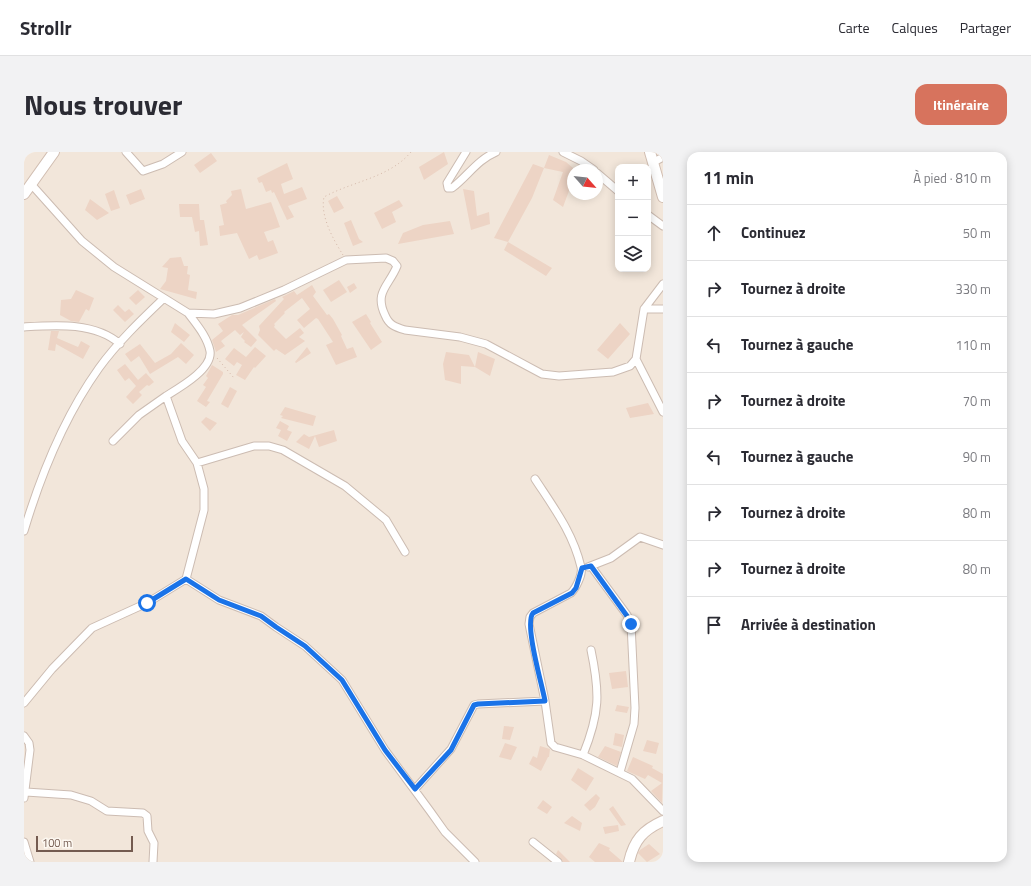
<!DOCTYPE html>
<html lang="fr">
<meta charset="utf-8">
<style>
:root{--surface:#fff;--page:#f2f2f3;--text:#2b2b33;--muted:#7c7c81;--line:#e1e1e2;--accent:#d7735d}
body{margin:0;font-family:"Titillium Web",sans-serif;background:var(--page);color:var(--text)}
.controls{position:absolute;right:12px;top:12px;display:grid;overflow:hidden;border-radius:8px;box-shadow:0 2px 10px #0003}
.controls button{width:36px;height:36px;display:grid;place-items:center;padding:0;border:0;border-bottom:1px solid var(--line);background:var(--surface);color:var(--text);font:20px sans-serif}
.compass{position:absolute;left:543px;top:12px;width:36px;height:36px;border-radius:50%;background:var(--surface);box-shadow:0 2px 10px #0003;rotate:117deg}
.scale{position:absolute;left:12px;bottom:10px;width:97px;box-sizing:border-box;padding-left:4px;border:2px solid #745b50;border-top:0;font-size:11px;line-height:14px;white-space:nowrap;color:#745b50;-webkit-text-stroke:3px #fdf8f1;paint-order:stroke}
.stop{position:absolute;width:12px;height:12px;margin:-9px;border:3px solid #1a73e8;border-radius:50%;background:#fff}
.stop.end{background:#1a73e8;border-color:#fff;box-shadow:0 1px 4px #0008}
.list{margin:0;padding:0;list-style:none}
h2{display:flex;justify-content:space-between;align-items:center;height:52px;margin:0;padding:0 16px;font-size:17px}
h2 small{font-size:13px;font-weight:400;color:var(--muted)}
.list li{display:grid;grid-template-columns:26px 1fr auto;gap:12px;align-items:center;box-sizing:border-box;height:56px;padding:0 16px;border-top:1px solid var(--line)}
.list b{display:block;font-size:15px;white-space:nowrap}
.list em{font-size:13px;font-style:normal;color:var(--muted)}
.icon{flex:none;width:22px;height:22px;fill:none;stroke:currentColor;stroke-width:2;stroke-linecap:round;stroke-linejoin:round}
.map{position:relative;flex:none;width:639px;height:710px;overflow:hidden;border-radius:12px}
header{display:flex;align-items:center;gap:24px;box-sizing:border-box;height:56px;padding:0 20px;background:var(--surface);border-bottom:1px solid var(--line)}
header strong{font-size:19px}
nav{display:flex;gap:22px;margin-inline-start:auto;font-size:14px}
.intro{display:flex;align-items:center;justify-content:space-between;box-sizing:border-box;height:96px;padding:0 24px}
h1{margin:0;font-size:28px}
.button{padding:10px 18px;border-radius:12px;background:var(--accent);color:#fff;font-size:14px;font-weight:700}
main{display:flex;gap:24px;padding:0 24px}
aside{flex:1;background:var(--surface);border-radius:12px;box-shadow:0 2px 10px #0003}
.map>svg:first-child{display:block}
.residential{fill:#f2e6da;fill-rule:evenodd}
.building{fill:#edd4c5}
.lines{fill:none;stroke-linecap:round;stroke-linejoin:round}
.street-casing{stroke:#ccbcb2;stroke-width:9}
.secondary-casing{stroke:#d1beb2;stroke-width:12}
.path{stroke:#d3b7a8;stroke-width:1;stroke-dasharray:1 3;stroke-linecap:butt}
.street{stroke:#fff;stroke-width:7}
.secondary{stroke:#fff;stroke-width:10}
.route{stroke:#1a73e8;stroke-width:5}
</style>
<header>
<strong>Strollr</strong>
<nav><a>Carte</a><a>Calques</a><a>Partager</a></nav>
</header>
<div class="intro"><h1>Nous trouver</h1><a class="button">Itinéraire</a></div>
<main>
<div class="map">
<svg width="639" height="710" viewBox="0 0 639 710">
<rect width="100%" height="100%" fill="#fbf4eb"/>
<path class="residential" d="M0 0H639V710H0ZM594 15H624V117H594ZM549 18H573V42H549Z"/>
<path class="building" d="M420 0 424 12 400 28 395 15Z
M187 1 193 9 176 21 170 13Z
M525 3 542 10 549 16V28L539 55 529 48 539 20 520 16Z
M263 11 269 27 257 32 260 42 278 35 283 47 264 54 270 65 263 68 250 40 248 41 247 38 242 40 238 30 235 31 233 26Z
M509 12 520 16 508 46 484 90 470 86Z
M117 37 121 47 106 53 102 43Z
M217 37 222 57 247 50 256 75 240 80 244 90 249 88 254 101 235 108 233 103 225 107 213 81 196 84 195 74 200 73 196 53 203 51 202 49 208 43 207 39Z
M439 37 450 39 453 64 465 60 466 72 447 78Z
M90 38 96 56 87 59 81 42Z
M313 44 320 56 310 61 304 49Z
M66 47 85 61 73 68 61 58Z
M375 48 379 54 368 60 372 70 358 77 350 61Z
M155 52H175L176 68H180L184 93 176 94 175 79 171 80 168 65H156Z
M327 68 335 87 339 90 329 94 320 71Z
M426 69 430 82 374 92 379 81 399 73Z
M484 90 528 116 522 124 480 98Z
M157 105 160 114H164L163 122 166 123 164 138 173 140 172 147 136 137 142 129 144 116 138 115 146 106Z
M315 128 323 140 307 150 299 138Z
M330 131 333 136 326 141 323 135Z
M288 133 292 140 289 144 303 163 305 162 309 167 318 183 317 184 323 197 329 195 333 205 312 213 302 193 309 190 294 167 292 166 280 176 273 168 286 157 278 146 260 160 261 161 250 172 251 173 250 175 262 187 276 176 280 181 275 185 281 189 261 203 252 197 250 199 234 183 236 178 235 174 260 147 258 145 270 139 273 143Z
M52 138 70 146 65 159 62 157 55 170 47 169 36 163 37 148 47 147Z
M114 138 121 145 112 153 105 146Z
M251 147 252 149 218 173 233 188 227 195 220 190 221 189 217 185 220 180 216 183 211 178 197 189 201 194 192 200 188 188 199 179 194 172 208 163H214Z
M94 153 101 160 105 157 110 162 101 170 89 158Z
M342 162 347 170 346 171 358 190 347 198 328 170Z
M151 171 166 183 160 190 147 180Z
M596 171 606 182 584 207 573 198Z
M27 179H35L33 186 54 195 57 189 66 194 59 207 32 192 31 199 24 198Z
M157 191 170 203 162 212 154 205 126 222 115 204 107 210 101 202 116 192 131 211 147 202Z
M231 195 242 204 231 216 230 215 221 228 212 223 218 213 213 210 210 214 201 207 210 196 222 205Z
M283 195 287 201 272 211 271 210Z
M422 200 445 203 451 215 437 214V232L421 228 419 212Z
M454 200 471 207 466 224 451 215Z
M101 212 114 228 122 221 130 230 125 234 123 233 115 240 118 243 109 252 102 245 112 234 105 226 101 229 93 218Z
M188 213 199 220V222L183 249 186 250 182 255 173 249 182 235 179 233 184 226 182 224Z
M206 235 213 239 204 256 197 252Z
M624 251 630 262 606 266 602 256Z
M261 255 292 264 289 274 257 266 259 264 256 263Z
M182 265 193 271 186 279 177 270Z
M256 269 265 274 263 278 268 280 263 289 254 284 257 278 252 276Z
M310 278 313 289 295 295 291 284 285 297 272 290 280 282 285 285Z
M602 519 604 535 588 537 585 521Z
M593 553 605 555 603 561 591 559Z
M480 574 490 575 486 588 478 587Z
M591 581 600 583 598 595 589 593Z
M623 588 635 591 632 602 619 599Z
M481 591 493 595 487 608 475 605Z
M516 594 526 597 525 605H524L517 619 505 612 509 604 513 606Z
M581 594 597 600 593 614 574 605Z
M609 605 629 614 628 616 639 622 638 651 627 639 638 631 624 623 621 627 603 619Z
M554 616 570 626 562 639 547 628Z
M572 642 576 646 571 655 566 659 560 653Z
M519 648 528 655 523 662 513 656Z
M589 654 602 673 597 674 585 657Z
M548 664 558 671 556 679 540 671Z
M594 673 595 679 581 682 579 675Z
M575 691 586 696 585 698 599 710H571L565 705Z
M625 692 636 702 623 710 614 701 616 698Z
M534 698 546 710H539L532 702Z"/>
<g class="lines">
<defs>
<path id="street" d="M102 0 119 19 139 12 158 0
M442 0 423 31 424 36H428C444 24 453 8 472 0
M539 0 557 9 570 18
M630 10 639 5
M573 21 594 39
M7 32 58 89 90 115 164 161 190 162 216 156 260 138 322 108 362 106 369 109 373 114C365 134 350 140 361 163 365 173 371 175 381 178L436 185 462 192 518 222 535 224 589 220 606 214 612 207 620 157 639 132
M624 63 639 74
M620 157H639
M0 175C32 173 71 170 96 192
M612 207 639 260
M89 289 115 263 142 244
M173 311 230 294H245L259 298 321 334 362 368 381 400
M511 327C530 356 549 381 557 415 559 422 552 436 547 441L509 461 506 465 505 472 521 549 527 591 531 595 559 603 608 627 639 659
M0 379C17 322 40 265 75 216 93 191 117 168 139 147
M567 414 603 463 607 472 611 556 610 572 596 620
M564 415 587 406 616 385 639 393
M162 427 195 448 237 464 252 475 281 494 318 528 361 598 406 659 421 680 451 710
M0 551 28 517 68 476 123 451 162 427 180 358V337L173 311 158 289 142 244C155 236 189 217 186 199 183 184 172 172 164 161
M0 584 5 591 6 598 0 646
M559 603C576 561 576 541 567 498
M391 637 427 597 450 553 454 552 521 549
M2 640 47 643 67 649 83 659 119 661 123 664 124 679 130 691 129 710
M0 690 6 710
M509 690 534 710"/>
<path id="secondary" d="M626 0 639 45
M0 42 30 0
M605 710C610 688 619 678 639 669"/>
</defs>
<use href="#street" class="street-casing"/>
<use href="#secondary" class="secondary-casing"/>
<path class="path" d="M319 103C309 87 296 64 300 45 329 29 365 26 387 0
M193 206 210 226"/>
<use href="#street" class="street"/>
<use href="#secondary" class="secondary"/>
</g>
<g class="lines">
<path class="route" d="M123 451 162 427 195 448 237 464 252 475 281 494 318 528 361 598 391 637 427 598 450 553 454 552 521 549C518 532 500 472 509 461L548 441 552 436 558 416 567 414 603 464 607 472"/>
</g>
</svg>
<div class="controls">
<button>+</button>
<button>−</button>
<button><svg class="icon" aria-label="layers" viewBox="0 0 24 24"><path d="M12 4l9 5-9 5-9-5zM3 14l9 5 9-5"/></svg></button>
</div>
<svg class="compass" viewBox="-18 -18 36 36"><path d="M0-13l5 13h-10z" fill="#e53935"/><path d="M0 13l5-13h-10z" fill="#7c7c81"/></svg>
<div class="scale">100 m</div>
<div class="stop" style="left:123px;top:451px"></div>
<div class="stop end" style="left:607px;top:472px"></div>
</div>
<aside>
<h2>11 min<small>À pied · 810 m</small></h2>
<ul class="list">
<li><svg class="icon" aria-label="ahead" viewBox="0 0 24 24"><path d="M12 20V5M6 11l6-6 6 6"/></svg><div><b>Continuez</b></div><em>50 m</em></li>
<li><svg class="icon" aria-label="right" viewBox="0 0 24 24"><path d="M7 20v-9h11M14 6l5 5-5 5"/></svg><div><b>Tournez à droite</b></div><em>330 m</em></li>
<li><svg class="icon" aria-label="left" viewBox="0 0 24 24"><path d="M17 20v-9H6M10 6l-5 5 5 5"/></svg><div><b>Tournez à gauche</b></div><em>110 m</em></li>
<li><svg class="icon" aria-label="right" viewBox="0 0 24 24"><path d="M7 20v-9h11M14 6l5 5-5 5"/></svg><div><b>Tournez à droite</b></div><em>70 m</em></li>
<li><svg class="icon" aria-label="left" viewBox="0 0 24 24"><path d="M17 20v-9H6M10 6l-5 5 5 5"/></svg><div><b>Tournez à gauche</b></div><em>90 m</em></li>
<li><svg class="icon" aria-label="right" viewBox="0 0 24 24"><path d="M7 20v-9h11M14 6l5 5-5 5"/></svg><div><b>Tournez à droite</b></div><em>80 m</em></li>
<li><svg class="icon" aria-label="right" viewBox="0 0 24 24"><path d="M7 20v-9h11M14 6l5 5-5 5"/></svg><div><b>Tournez à droite</b></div><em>80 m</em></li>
<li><svg class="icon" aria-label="arrive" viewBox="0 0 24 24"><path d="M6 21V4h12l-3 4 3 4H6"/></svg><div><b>Arrivée à destination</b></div></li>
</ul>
</aside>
</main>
